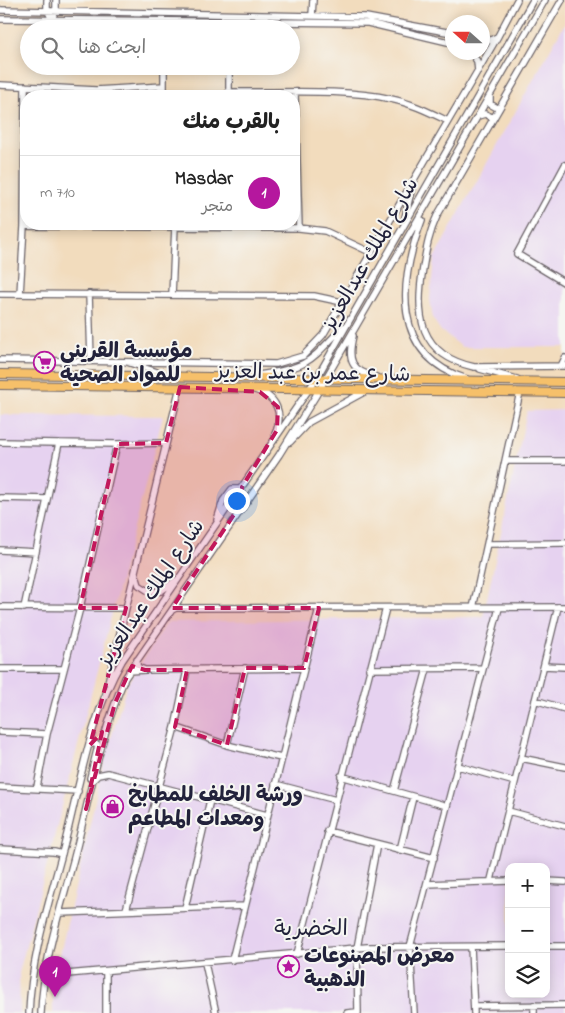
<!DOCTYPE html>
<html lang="ar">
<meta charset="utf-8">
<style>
:root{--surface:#fff;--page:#f6f6f6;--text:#222;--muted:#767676;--line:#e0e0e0;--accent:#b5179e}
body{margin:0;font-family:"Indie Flower","Playpen Sans Arabic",sans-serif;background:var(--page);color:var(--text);direction:rtl}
.controls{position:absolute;right:15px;bottom:15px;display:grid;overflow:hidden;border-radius:10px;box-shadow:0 2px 12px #0003}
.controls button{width:45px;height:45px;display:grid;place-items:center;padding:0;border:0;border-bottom:1px solid var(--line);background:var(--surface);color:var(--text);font:25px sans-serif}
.compass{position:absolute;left:445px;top:15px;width:45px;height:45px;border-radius:50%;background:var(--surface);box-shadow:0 2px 12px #0003;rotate:291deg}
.you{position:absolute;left:236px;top:500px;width:18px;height:18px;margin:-12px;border:4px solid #fff;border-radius:50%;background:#1a73e8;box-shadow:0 0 0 8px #1a73e833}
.badge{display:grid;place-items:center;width:32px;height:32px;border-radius:50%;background:var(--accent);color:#fff;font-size:16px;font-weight:700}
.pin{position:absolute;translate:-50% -41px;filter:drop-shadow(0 1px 2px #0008)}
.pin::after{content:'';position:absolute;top:26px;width:18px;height:15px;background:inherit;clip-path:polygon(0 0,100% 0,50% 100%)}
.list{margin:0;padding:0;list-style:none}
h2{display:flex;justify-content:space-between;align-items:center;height:65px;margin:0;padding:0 20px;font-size:21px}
h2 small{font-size:16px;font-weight:400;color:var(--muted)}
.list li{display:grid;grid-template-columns:32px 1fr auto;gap:15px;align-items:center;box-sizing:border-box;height:75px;padding:0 20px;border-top:1px solid var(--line)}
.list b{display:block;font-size:19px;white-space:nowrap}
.list p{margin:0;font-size:16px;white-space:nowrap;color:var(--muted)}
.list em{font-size:16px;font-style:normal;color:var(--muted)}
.icon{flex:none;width:28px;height:28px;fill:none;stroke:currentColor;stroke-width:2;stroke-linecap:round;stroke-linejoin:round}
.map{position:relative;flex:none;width:565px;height:1013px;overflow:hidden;direction:ltr}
.search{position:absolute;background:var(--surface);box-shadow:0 2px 12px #0003;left:20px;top:20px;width:280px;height:55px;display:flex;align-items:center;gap:12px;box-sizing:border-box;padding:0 18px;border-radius:28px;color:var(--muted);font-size:19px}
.panel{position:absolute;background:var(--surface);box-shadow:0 2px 12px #0003;left:20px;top:90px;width:280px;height:140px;border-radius:20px;direction:rtl}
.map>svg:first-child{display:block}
.built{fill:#e6d2f0;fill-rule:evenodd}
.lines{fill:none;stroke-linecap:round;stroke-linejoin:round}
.minor-casing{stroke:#6b6368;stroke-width:8}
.major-casing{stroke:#6b6368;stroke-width:10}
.minor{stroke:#fff;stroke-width:5.5}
.major{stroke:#f6c06b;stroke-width:8}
.marked{fill:#c2185b;fill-opacity:0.2;stroke:#c2185b;stroke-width:4;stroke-dasharray:10 6;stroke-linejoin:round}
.labels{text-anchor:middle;stroke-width:4;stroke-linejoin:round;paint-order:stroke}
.street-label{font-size:21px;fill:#22223b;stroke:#f6f6f2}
.poi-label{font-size:21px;font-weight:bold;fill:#22223b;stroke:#f6f6f2;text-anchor:start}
.neighbourhood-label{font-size:22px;fill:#22223b;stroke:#f6f6f2}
</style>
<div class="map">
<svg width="565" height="1013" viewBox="0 0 565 1013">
<rect width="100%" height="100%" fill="#f6f6f2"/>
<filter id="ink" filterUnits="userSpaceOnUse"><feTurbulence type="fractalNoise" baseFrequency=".02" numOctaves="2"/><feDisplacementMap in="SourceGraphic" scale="10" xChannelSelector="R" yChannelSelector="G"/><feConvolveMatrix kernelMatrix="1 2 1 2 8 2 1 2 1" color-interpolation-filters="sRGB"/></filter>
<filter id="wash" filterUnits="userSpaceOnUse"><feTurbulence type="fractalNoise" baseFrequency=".0096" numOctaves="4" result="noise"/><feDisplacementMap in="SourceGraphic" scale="20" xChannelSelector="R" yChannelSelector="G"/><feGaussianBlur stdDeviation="1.12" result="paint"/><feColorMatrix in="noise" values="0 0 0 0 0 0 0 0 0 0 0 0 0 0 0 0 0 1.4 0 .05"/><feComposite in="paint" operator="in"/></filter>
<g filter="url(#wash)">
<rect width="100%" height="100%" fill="#f2dcbd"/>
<path class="built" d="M565 23V347H462L441 331 433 319 430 299 434 258Z
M565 410V1013H53V985L105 758 127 685 168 622 483 617 527 411ZM509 867H546V994H509Z
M0 415 163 416 19 973 20 1013H0Z"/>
</g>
<g filter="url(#ink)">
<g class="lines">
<defs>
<path id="minor" d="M47 0V10L52 19
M562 0 437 216C429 233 426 250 423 268 415 315 419 355 474 367L565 366
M0 10 366 17 452 33
M312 16 313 0
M0 19 368 23 452 43
M52 19 56 10V0
M482 44 497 37
M470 52 477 61 478 71
M229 66V96
M0 85 96 90 164 86
M229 92C278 93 344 88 391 99 411 103 429 112 448 121
M295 93 299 228
M164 96V66
M490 97V104L499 109
M478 116 485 114 494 118
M565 165 517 254 565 283
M422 220C399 281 390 355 467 379
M404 222 412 187
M24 226 299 228 325 231 372 253
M0 294 314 296 342 302
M20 294 24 226 25 86
M89 294 91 360
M172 295 175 226
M353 336C347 360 351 371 376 377
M0 360 276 364 303 356 323 335 498 36 517 0
M127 362 163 374
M561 366 565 358
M480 369 517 379
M259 375C310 367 309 362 343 327
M255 390C277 396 284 414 275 434
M0 442 117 444 166 443
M290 442 309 422 364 392
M505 461H565
M0 498 47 499
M217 520 223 501 232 489H239C246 493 243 500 239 506
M487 544 565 543
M0 550 36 552
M135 572 139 585 150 592 161 591 175 581
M0 607 126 608
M24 608 59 443
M473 608 520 392
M172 610 176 608 565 607
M544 666 565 667
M0 669H64
M369 669 483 668
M145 670 304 668
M129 671 145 670 137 667V660
M108 682 180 387
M535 700 565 709
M175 727 227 745 245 668
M0 732 47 734
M90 745 94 743 98 746 90 778
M227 745 281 758
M521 758 565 767
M458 766 515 782
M341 776 447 806
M94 779 98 775 108 773 267 815
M275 784 336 800
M0 787 78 791
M37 787 47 734 80 608 117 444
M394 791 427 669
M508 811 565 826
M327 831 434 858
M0 849 54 852 62 854
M400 850 413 797
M491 880 558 607
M546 881 565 882
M427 884 509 881
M185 908 210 800
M126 910 175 727 187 670
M60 913 245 906
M546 946H565
M471 947 474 1013
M297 954 386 608
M232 960 319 608
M205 963 216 1013
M106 973V1013
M45 976 367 947 509 946
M534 1005V1013
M475 1006 565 1005
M29 1013C31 956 50 900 64 846 80 784 90 716 122 661L316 379 533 0
M41 1013C43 959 62 905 75 854 90 795 101 733 125 678L279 455 315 397 545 0
M347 1013 357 1012
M358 1013 357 948 377 844
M414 1013 410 947 499 608"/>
<path id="major" d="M0 374 565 382
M0 385 565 393"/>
</defs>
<use href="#minor" class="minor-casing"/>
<use href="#major" class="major-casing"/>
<use href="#minor" class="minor"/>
<use href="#major" class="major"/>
</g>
</g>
<path class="marked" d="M180 387 260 392 278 407 277 430 242 487 241 504 172 608H319L304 668H245L227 745 175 727 187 670H145L132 666 115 703 86 809 102 732 90 745 126 608H80L117 444 166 443Z"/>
<defs>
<symbol id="supermarket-ring" viewBox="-11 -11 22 22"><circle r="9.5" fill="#f6f6f2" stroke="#b5179e" stroke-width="1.5"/><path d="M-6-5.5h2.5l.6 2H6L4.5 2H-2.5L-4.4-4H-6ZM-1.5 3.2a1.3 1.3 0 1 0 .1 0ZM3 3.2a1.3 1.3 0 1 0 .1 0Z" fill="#b5179e"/></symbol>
<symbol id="shop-ring" viewBox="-11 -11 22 22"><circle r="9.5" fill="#f6f6f2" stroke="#b5179e" stroke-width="1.5"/><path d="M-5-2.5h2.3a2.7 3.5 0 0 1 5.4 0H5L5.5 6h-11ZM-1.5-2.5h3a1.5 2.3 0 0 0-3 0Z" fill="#b5179e"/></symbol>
<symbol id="sight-ring" viewBox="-11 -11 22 22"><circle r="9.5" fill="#f6f6f2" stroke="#b5179e" stroke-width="1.5"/><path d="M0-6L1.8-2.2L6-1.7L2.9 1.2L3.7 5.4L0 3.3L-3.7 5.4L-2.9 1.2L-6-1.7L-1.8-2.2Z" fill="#b5179e"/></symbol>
</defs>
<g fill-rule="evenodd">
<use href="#supermarket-ring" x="32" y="350" width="25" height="25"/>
<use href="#shop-ring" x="100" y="794" width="25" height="25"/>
<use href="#sight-ring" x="276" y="954" width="25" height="25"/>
</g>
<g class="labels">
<g class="street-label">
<text transform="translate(369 254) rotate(-60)" y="7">شارع الملك عبدالعزيز</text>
<text transform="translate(313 372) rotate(1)" y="7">شارع عمر بن عبد العزيز</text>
<text transform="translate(150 593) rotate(-56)" y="7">شارع الملك عبدالعزيز</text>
</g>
<g class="poi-label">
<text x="60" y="357">مؤسسة القريني<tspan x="60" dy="24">للمواد الصحيه</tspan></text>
<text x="128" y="801">ورشة الخلف للمطابخ<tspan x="128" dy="24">ومعدات المطاعم</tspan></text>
<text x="304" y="962">معرض المصنوعات<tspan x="304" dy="24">الذهبية</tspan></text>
</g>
<g class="neighbourhood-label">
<text x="311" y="935">الخضرية</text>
</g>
</g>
</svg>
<div class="controls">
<button>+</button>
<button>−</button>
<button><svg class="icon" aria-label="layers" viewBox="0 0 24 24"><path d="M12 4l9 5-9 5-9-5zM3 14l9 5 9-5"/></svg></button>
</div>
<svg class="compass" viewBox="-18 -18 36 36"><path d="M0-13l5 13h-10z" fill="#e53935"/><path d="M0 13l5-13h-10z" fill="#767676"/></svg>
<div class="you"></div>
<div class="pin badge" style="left:55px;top:997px">1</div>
<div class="search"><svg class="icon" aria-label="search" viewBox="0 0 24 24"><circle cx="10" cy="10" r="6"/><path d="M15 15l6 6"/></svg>ابحث هنا</div>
<section class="panel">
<h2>بالقرب منك<small></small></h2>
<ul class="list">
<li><span class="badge">1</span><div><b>Masdar</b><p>متجر</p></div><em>710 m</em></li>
</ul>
</section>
</div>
